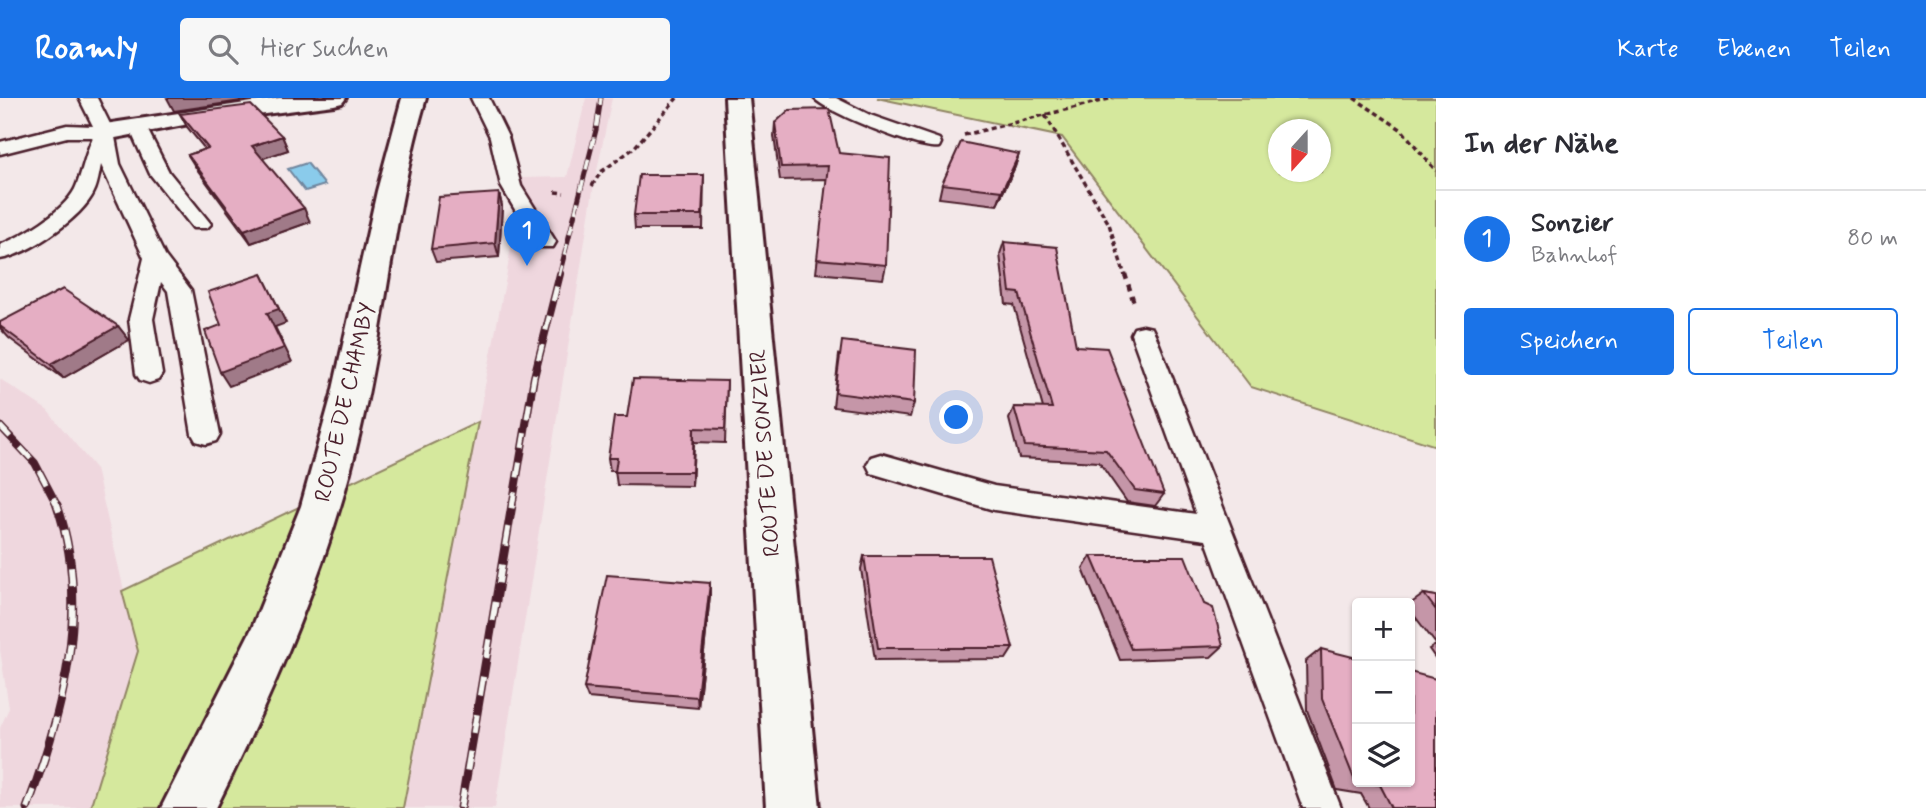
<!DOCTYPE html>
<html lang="de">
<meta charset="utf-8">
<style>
:root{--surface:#fff;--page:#f7f7f7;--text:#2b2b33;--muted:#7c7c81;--line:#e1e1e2;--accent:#1a73e8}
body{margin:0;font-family:Mynerve,sans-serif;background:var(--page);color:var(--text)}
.controls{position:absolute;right:21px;bottom:21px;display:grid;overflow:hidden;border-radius:7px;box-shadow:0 2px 5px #0004}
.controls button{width:63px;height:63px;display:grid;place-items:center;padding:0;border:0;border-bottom:2px solid var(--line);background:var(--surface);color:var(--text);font:35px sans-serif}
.compass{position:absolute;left:1268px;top:21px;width:63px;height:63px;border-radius:50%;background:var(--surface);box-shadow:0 2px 5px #0004;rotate:201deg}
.you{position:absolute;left:957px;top:320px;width:24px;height:24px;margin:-18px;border:5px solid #fff;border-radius:50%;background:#1a73e8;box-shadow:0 0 0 10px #1a73e833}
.badge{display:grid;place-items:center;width:46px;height:46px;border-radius:50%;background:var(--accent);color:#fff;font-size:23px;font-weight:700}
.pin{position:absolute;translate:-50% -58px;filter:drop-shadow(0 2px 4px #0008)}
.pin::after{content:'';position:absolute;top:37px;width:24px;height:21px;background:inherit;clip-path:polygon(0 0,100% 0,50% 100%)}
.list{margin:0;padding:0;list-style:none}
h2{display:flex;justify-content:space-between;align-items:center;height:91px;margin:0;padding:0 28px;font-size:30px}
h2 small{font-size:23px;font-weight:400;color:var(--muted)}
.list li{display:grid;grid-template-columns:46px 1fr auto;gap:21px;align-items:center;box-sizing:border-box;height:98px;padding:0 28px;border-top:2px solid var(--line)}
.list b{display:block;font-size:26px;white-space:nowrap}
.list p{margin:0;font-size:23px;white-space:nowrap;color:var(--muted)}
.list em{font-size:23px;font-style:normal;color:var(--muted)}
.actions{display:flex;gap:14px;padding:21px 28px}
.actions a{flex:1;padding:16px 0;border:2px solid var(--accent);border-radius:7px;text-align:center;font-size:24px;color:var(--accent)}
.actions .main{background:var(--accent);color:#fff}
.icon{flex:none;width:38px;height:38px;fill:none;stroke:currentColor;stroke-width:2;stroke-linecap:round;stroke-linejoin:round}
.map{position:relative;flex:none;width:1436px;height:710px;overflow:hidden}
header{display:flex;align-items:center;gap:42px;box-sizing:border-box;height:98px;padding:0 35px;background:var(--accent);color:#fff}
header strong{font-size:33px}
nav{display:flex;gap:38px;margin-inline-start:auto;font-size:24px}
.search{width:490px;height:63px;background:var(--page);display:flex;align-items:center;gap:18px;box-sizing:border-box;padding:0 24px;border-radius:7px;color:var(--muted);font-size:26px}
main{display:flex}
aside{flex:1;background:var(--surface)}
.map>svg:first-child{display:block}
.built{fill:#efd7de}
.green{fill:#d5e89d;stroke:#908464;stroke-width:2;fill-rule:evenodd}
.water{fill:#8acbeb;stroke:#70869e;stroke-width:2}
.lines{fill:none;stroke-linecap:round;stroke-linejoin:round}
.service-casing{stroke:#4a1f2b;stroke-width:5}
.minor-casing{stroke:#4a1f2b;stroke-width:6}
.tertiary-casing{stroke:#4a1f2b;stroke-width:6}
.path-far1{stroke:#4a1f2b;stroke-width:3.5;stroke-dasharray:5 3.5;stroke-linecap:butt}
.path{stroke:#4a1f2b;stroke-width:4.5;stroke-dasharray:6 5;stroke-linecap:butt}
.service{fill:#f6f6f2;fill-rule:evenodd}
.minor{fill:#f6f6f2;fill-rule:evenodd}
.tertiary{fill:#f6f6f2;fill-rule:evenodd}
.rail-far2-casing{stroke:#4a1f2b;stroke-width:5}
.rail-far1-casing{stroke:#4a1f2b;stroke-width:8}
.rail-casing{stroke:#4a1f2b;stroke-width:9}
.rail-far2{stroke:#f6f6f2;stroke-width:3.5;stroke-dasharray:11;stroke-linecap:butt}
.rail-far1{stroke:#f6f6f2;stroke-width:5;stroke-dasharray:15;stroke-linecap:butt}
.rail{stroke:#f6f6f2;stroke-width:6;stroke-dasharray:19;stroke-linecap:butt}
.wall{fill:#c596a8;stroke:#4a1f2b;stroke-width:2}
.shaded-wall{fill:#a07a88;stroke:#4a1f2b;stroke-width:2}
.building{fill:#e5aec3;stroke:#4a1f2b;stroke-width:2}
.labels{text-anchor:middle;stroke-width:6;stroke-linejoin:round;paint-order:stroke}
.street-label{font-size:23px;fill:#4a1f2b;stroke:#f6f6f2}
</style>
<header>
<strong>Roamly</strong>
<div class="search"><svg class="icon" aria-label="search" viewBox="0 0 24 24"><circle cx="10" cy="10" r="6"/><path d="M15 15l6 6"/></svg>Hier suchen</div>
<nav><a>Karte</a><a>Ebenen</a><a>Teilen</a></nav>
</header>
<main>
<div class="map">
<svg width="1436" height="710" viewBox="0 0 1436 710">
<rect width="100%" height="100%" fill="#f3e8e9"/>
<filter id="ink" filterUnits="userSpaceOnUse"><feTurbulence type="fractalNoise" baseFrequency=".0143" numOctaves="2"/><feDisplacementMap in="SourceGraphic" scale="14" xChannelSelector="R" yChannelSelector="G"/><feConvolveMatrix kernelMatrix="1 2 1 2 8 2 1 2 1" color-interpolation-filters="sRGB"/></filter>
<g filter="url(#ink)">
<path class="built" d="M586 0H612L593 92 495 710H403L507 174 521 80 567 79Z
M0 281 47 312 96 371 138 553 90 710H0V630L9 610 0 552Z"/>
<path class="green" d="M877 0H1436V348L1251 289 1062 39ZM1279 32H1321V74H1279Z
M478 324 403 710H90L138 553 122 493Z"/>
<path class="water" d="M307 65 325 87 305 93 288 71Z"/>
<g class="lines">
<defs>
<path id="service" d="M79 0H97L114 34 120 66 165 158 191 192 220 336 216 343 206 346 196 343 192 336 168 193 161 184 153 221 162 276 158 282 149 285 140 282 136 276 129 221 144 160 101 67C99 76 98 86 94 94 82 120 28 157 0 161V147C24 137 62 115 75 91 82 76 85 56 93 39H67L0 56V44L67 27 93 28Z
M471 0H489L508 39 521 88 556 144 553 149H537L501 88 490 39Z
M814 0H836L870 17 939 41 941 45 939 49C922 53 826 14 814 0Z
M137 22 143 23 169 74 211 126 207 130H193L150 76 128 27Z
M1143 228 1152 230 1155 236 1341 710H1303L1206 442 994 412 871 375 867 367 871 359 881 356 994 388 1196 416 1131 236 1134 230Z"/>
<path id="minor" d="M279 0H346L342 5 334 7 189 26 105 42 96 39 92 34 96 29 105 26Z"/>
<path id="tertiary" d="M402 0H426C394 109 386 223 360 334 330 465 276 589 216 710H161L252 530 301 408 332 296 377 93Z
M725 0H749L820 710H766Z"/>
</defs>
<use href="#service" class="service-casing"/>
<use href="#minor" class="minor-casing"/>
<use href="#tertiary" class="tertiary-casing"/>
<path class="path-far1" d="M1354 0 1402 32 1436 73
M1045 17 1109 126 1125 178
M964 37 1113 0
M592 88 601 74 634 50 677 0
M555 94 564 95"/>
<path class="path" d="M1125 176 1134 205"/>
<use href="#service" class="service"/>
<use href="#minor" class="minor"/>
<use href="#tertiary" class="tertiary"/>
<defs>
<path id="rail-far2" d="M559 178 596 32 601 0"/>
<path id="rail-far1" d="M0 328 35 365 58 409
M512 409 534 279 560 176"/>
<path id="rail" d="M27 710C63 614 92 508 57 407
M461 710 512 407"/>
</defs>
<use href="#rail-far2" class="rail-far2-casing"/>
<use href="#rail-far1" class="rail-far1-casing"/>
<use href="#rail" class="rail-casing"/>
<use href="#rail-far2" class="rail-far2"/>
<use href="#rail-far1" class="rail-far1"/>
<use href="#rail" class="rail"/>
</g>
<path class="wall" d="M180 16 282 38 288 52 262 60 310 124 251 145 196 70 188 57 205 51 187 29Z
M775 25 839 55 886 167 883 181 816 175 827 81 780 82 774 38Z
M1019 56 1015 69 997 107 939 100 942 86Z
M704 77 703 131H635L634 117Z
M499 95 502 108 499 159 436 164 431 151Z
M1004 144 1076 248 1164 396 1155 408 1127 404 1099 364 1019 360 1009 321 1014 309 1043 310 1014 207 1006 206 1000 156Z
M0 224 118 228 129 242 63 280 9 240 0 230Z
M839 257 914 305 910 319 833 309Z
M727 283 725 345 694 344 692 388 617 387 615 373H610L608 360 627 319Z
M864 458 1013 550 1006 561 875 562 861 471Z
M1091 458 1204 506 1223 548 1211 559 1120 562 1083 471Z
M710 485V497L698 610 588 600 584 590Z
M1424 496 1436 498V546L1410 512V506Z
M1436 547V561L1429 551Z
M1321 551 1436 710H1369L1361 696 1337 692 1307 612 1306 563Z"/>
<path class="shaded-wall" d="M167 0H239L241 3 174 13Z
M282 38 288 52 258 62 252 48Z
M1019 56 1015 69 997 107 1002 93Z
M499 95 502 108 499 159 495 145Z
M304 110 310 124 251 145 244 132Z
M262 176 286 225 275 229 292 264 229 288 220 274 267 215Z
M118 228 129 242 63 280 51 266Z
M694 330V344L692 388V374Z
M710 485V497L698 610 697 599Z"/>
<path class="building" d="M251 7 282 38 252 48 304 110 244 132 188 57 208 50 180 16Z
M829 11 839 55 890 60 886 167 817 161 828 68 781 69 775 25 789 12Z
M961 44 1019 56 1002 93 942 86Z
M639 77H704L702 117H634Z
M499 95 495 145 431 151 439 99Z
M1004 144 1057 149 1076 248 1107 250 1164 396 1135 392 1106 352 1025 348 1014 309 1052 310 1019 195 1010 194Z
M262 176 279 211 267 215 284 250 220 274 205 233 221 227 208 194Z
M63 191 118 228 51 266 0 228V224Z
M842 243 916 252 914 305 835 295Z
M633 281 727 283 725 331 694 330 692 374H615L617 360H608L614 319H627Z
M864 458H989L1013 550H878Z
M1091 458H1185L1204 506 1213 510 1223 548 1131 551Z
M607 477 710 485 697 599 584 590Z
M1424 496 1436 498V512Z
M1321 551 1357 560V684H1410V574L1436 581V710H1392L1380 687 1355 683 1322 601Z"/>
</g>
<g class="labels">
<g class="street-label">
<text transform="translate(344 304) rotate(-77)" y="8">ROUTE DE CHAMBY</text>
<text transform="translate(764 355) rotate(-94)" y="8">ROUTE DE SONZIER</text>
</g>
</g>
</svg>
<div class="controls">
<button>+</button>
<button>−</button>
<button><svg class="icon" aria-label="layers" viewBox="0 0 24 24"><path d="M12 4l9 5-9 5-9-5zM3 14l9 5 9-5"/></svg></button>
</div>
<svg class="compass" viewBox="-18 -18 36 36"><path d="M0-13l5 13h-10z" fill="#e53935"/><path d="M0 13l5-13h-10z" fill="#7c7c81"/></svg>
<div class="you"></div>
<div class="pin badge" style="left:527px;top:168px">1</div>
</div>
<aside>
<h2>In der Nähe<small></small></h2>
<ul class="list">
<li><span class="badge">1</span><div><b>Sonzier</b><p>Bahnhof</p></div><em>80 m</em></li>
</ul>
<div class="actions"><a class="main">Speichern</a><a>Teilen</a></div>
</aside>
</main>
